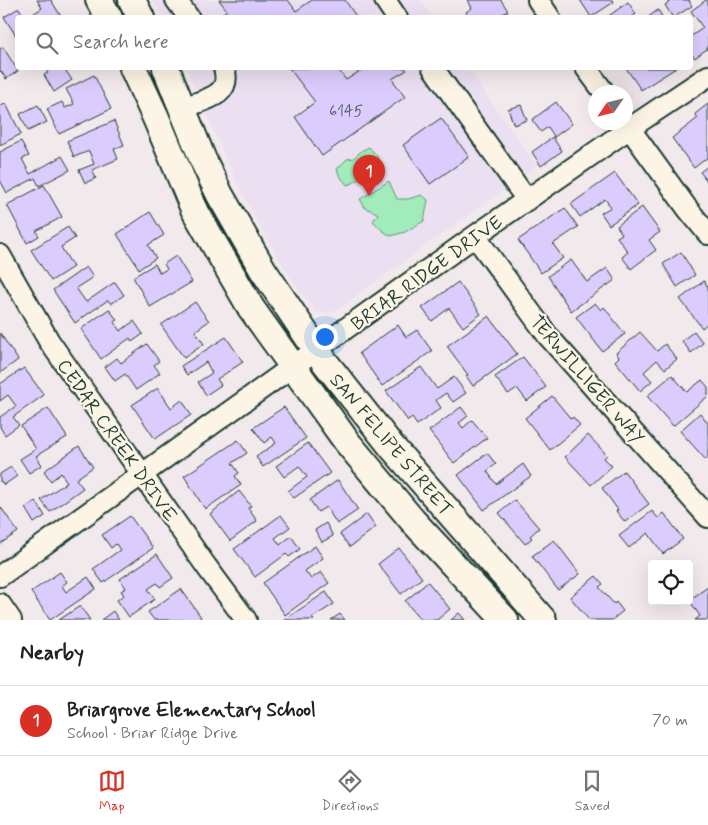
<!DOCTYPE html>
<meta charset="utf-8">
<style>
:root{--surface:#fff;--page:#f2f2f2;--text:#202124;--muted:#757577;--line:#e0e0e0;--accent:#d93025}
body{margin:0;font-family:Mynerve,sans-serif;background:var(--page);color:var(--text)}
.controls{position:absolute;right:15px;bottom:15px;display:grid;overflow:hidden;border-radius:5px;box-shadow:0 5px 20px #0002}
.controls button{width:45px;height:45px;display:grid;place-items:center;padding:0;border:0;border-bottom:1px solid var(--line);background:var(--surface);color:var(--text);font:25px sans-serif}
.compass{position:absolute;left:588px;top:85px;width:45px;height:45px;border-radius:50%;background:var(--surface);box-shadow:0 5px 20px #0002;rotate:235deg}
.you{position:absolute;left:324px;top:336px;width:18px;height:18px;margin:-12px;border:4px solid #fff;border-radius:50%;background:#1a73e8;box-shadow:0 0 0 8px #1a73e833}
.badge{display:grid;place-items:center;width:32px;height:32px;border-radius:50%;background:var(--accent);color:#fff;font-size:16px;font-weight:700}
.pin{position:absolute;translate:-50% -41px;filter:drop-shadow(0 1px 2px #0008)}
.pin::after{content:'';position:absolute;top:26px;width:18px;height:15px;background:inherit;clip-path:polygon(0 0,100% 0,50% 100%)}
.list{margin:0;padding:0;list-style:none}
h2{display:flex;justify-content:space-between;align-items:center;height:65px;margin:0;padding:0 20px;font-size:21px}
h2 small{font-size:16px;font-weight:400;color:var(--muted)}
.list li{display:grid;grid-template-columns:32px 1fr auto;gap:15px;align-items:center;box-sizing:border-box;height:70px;padding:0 20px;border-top:1px solid var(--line)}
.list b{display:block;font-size:19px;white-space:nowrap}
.list p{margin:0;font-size:16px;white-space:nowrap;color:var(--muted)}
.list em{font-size:16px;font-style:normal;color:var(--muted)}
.icon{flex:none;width:28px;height:28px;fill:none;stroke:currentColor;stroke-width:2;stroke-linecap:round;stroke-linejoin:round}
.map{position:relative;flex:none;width:708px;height:620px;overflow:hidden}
.search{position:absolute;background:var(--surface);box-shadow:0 5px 20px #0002;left:15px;right:15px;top:15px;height:55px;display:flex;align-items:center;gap:12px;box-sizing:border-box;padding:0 18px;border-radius:5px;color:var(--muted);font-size:19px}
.sheet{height:135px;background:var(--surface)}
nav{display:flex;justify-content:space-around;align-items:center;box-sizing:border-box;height:70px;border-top:1px solid var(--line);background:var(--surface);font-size:14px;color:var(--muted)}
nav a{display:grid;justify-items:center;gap:2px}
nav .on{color:var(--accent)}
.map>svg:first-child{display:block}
.built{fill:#ebe0f1}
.green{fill:#a2ebba;stroke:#609477}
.building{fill:#dbccfd;stroke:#1f3d34}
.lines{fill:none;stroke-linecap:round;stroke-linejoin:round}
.minor-casing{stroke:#1f3d34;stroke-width:24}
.major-casing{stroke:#1f3d34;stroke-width:30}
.minor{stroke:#fcf5e5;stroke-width:20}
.major{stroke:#fcf5e5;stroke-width:26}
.labels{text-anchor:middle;stroke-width:4.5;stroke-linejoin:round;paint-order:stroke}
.number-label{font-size:16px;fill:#4e6166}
.street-label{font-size:19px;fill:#1f3d34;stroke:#fcf5e5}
</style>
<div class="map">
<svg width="708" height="620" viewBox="0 0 708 620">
<rect width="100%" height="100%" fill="#f2e9ec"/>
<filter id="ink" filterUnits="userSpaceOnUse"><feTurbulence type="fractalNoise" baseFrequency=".02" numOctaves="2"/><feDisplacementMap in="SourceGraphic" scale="10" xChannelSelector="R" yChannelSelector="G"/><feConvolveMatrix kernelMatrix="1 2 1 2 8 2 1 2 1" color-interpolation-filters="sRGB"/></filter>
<g filter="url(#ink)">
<path class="built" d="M152 0H420L432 17H163Z
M186 68H467L537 166 332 313 315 312 288 274 255 218 233 174Z"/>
<path class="green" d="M369 147 377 156 380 164 353 183 347 185 339 175 337 169 347 159 354 158 361 151Z
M389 181 397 199H408L422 195 428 200 424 221 405 232 391 236 383 231 373 221 378 214 375 212 365 208 360 199Z"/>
<path class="building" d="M37 0H51L62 18H27L42 8Z
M219 0H288L296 11 312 0H345L357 18H221L220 15 227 10Z
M468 0H501L508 11 496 18H469L466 12 472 8Z
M580 0H612L614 2 591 17Z
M672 0H690L689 1 692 6 673 18 665 5Z
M706 0H708V48L695 58 690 52V37L703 28 691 11Z
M628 2 636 14 630 18H606Z
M19 8 25 18H18V39L4 17Z
M658 10 663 18H647Z
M3 47 18 71 6 79 1 71 0 72V49Z
M44 68H71L66 71 72 80 54 92 44 75 48 73Z
M289 68H337L346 80 365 68H405L407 70 392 79 405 97 322 156 295 117 315 102Z
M626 68H676L641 90Z
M94 75 111 109 59 134 47 109 62 102 65 108 74 104 66 89Z
M556 102 572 124 553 138 562 151 541 166 532 152 554 136 548 127 541 132 532 120Z
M6 104 21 134 0 145V106Z
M708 104V157L694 168 672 138 698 118 695 114Z
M38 105 47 122 28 131 20 114Z
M521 105 527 120 514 125 508 109Z
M441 118 469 157 430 184 403 145Z
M114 121 124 145 114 149 118 159 92 170 96 178 85 183 79 170 94 164 89 151 74 157 67 141Z
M21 141 29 156 22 159 30 174 62 156 70 170 39 186 35 178 7 193 0 180V152Z
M708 166V182L700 172Z
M615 173 638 205 609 225 601 213 611 207 605 199 580 217 571 204Z
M44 185 62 217 36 231 39 236 27 243 7 205Z
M642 207 660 232 649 240 656 250 631 269 622 257 628 252 617 237 622 234 617 226Z
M565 208 578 227 553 244 563 258 541 273 518 240Z
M150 212 164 235 148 245 156 258 139 269 117 234Z
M68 227 75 238 61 247 73 267 51 281 31 250Z
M681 252 695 275 677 287 663 264Z
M176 256 192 282 150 307 133 277 155 264 160 273 167 269 164 264Z
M571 260 587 282 607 268 615 280 571 311 548 276Z
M86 267 93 277 76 288 86 302 115 282 124 295 111 304 108 300 75 323 53 290Z
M704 281 708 287V323L702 328 680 299Z
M458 282 481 314 463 327 449 308 432 321 422 308Z
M195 302 209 321 195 331 204 344 184 358 161 325Z
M595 303 601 310 604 307 625 334 602 351 576 317Z
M109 309 117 320 114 322 120 331 134 321 143 334 132 342 130 338 101 359 81 329Z
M489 316 517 354 473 386 466 376 468 375 447 346Z
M398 325 406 337 417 330 432 351 382 386 359 353Z
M694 331 703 343 691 353 682 341Z
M640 332 657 351 665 344 677 359 665 369 657 360 644 372 652 381 640 391 615 361 619 357 616 353Z
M0 333 18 360 0 373Z
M226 337 243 362 217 379 221 385 206 395 198 382 212 373 206 362 187 375 181 366Z
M147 344 159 361 154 365 160 373 136 390 125 374 115 381 105 367 117 358 121 363Z
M523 357 546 387 527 401 517 388 508 394 495 377Z
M421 367 437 389 454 377 466 393 453 402 446 393 436 400 441 408 417 425 412 418 408 421 386 391Z
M24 368 44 395 13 417 19 425 5 435 0 427V417L16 406 8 395 0 401V384Z
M672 375 687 392 702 380 708 387V396L673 426 647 396Z
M158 388 171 408 182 400 191 415 155 439 132 405Z
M552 396 571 419 573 417 580 425 550 450 525 418Z
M284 407 306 438 263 467 256 457 276 443 272 437 264 443 253 428Z
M461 407 468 416 459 423 463 428 472 420 487 438 454 463 429 431Z
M48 408 67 437 36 456 42 465 29 473 20 459 36 449 21 426Z
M700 413 708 423V458L706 460 680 431Z
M588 435 607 455 604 458 612 466 591 485 565 457Z
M238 440 247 453 232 463 239 473 235 476 241 485 205 509 184 476Z
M308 443 330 473 294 498 288 491 307 477 299 466 284 477 276 466Z
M79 446 93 467 76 479 83 488 50 512 41 500 67 482 61 473 51 481 44 471Z
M487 453 496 464 487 471 496 484 523 464 531 476 484 510 458 475Z
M11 467 17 476 4 485 1 481 0 482V474Z
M624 471 649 504 625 522 616 511 618 510 602 488Z
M338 480 358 510 337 524 326 507 318 512 310 500Z
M239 491 251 506 248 508 257 521 230 541 210 514Z
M515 500 539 528 530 536 532 538 525 544 499 513Z
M36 501 45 516 34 523 25 508Z
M0 506 18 532 0 544Z
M652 511 658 518 664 513 683 539 663 554 648 533 629 548 619 536Z
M367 514 376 527 350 547 340 534Z
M281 515 290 527 275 538 280 545 291 536 300 549 289 557 286 554 255 577 234 549Z
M130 516 153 548 103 583 93 569 120 550 116 544 111 548 102 535Z
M326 523 333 536 322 542 315 530Z
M554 540 580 574 558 590 532 556Z
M315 546 323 558 305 571 311 579 321 572 329 583 285 615 263 583Z
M399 548 422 578 401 594 378 564Z
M157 554 173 578 160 587 157 583 148 589 155 599 129 617 117 600 124 595 121 591 126 588 120 579Z
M60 572 67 582 62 586 66 592 88 577 96 589 50 620 31 592Z
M596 576 603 584 599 587 614 604 616 602 623 611 612 620H589L570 597Z
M428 582 450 609 437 620H421L405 601Z
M708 587V620H695L700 616 689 600Z
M181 589 201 617 197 620H154L148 612Z
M326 592 334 604 312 618 314 620H284Z
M80 606 90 620H59Z
M113 611 119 620H101Z
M459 613 465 620H451Z
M340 614 345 620H331Z"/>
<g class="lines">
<defs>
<path id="minor" d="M176 0 189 18
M385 0 397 18
M538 0 550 18
M433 68 527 200
M586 68 604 92
M182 108C203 100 233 97 224 68
M625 122 687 208 708 234
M475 236 548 336 708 517
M0 255 49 341 206 566 246 620
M0 576 475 236 630 128 708 76
M0 604 11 620"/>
<path id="major" d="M99 0 109 18
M132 0 141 18
M133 68 156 118 194 209 251 308 347 442 413 521 505 620
M166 68 203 160 220 195 263 270 324 361 392 447 543 620"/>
</defs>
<use href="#minor" class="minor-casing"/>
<use href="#major" class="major-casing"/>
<use href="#minor" class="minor"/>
<use href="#major" class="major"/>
</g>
</g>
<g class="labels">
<g class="number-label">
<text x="346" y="116">6145</text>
</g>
<g class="street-label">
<text transform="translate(426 272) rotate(-36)" y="7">BRIAR RIDGE DRIVE</text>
<text transform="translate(588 379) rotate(49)" y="7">TERWILLIGER WAY</text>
<text transform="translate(118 440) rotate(55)" y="7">CEDAR CREEK DRIVE</text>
<text transform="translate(392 444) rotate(50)" y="7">SAN FELIPE STREET</text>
</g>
</g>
</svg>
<div class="controls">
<button><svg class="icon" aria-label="locate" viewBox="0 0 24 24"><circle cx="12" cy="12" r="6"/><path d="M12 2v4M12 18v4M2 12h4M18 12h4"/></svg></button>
</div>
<svg class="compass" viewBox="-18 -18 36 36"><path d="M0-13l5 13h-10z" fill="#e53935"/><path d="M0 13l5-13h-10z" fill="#757577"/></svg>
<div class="you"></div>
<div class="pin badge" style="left:369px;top:196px">1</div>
<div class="search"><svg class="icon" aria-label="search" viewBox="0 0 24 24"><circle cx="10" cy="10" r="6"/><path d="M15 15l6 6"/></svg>Search here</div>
</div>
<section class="sheet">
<h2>Nearby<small></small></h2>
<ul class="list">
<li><span class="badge">1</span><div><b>Briargrove Elementary School</b><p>School · Briar Ridge Drive</p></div><em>70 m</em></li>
</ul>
</section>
<nav>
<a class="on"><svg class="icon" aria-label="map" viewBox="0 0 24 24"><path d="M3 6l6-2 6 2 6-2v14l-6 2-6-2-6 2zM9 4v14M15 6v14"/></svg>Map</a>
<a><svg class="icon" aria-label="directions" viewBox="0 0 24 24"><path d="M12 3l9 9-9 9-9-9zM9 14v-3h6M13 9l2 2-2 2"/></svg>Directions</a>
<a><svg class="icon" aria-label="saved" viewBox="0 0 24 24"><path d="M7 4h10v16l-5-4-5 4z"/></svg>Saved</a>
</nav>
